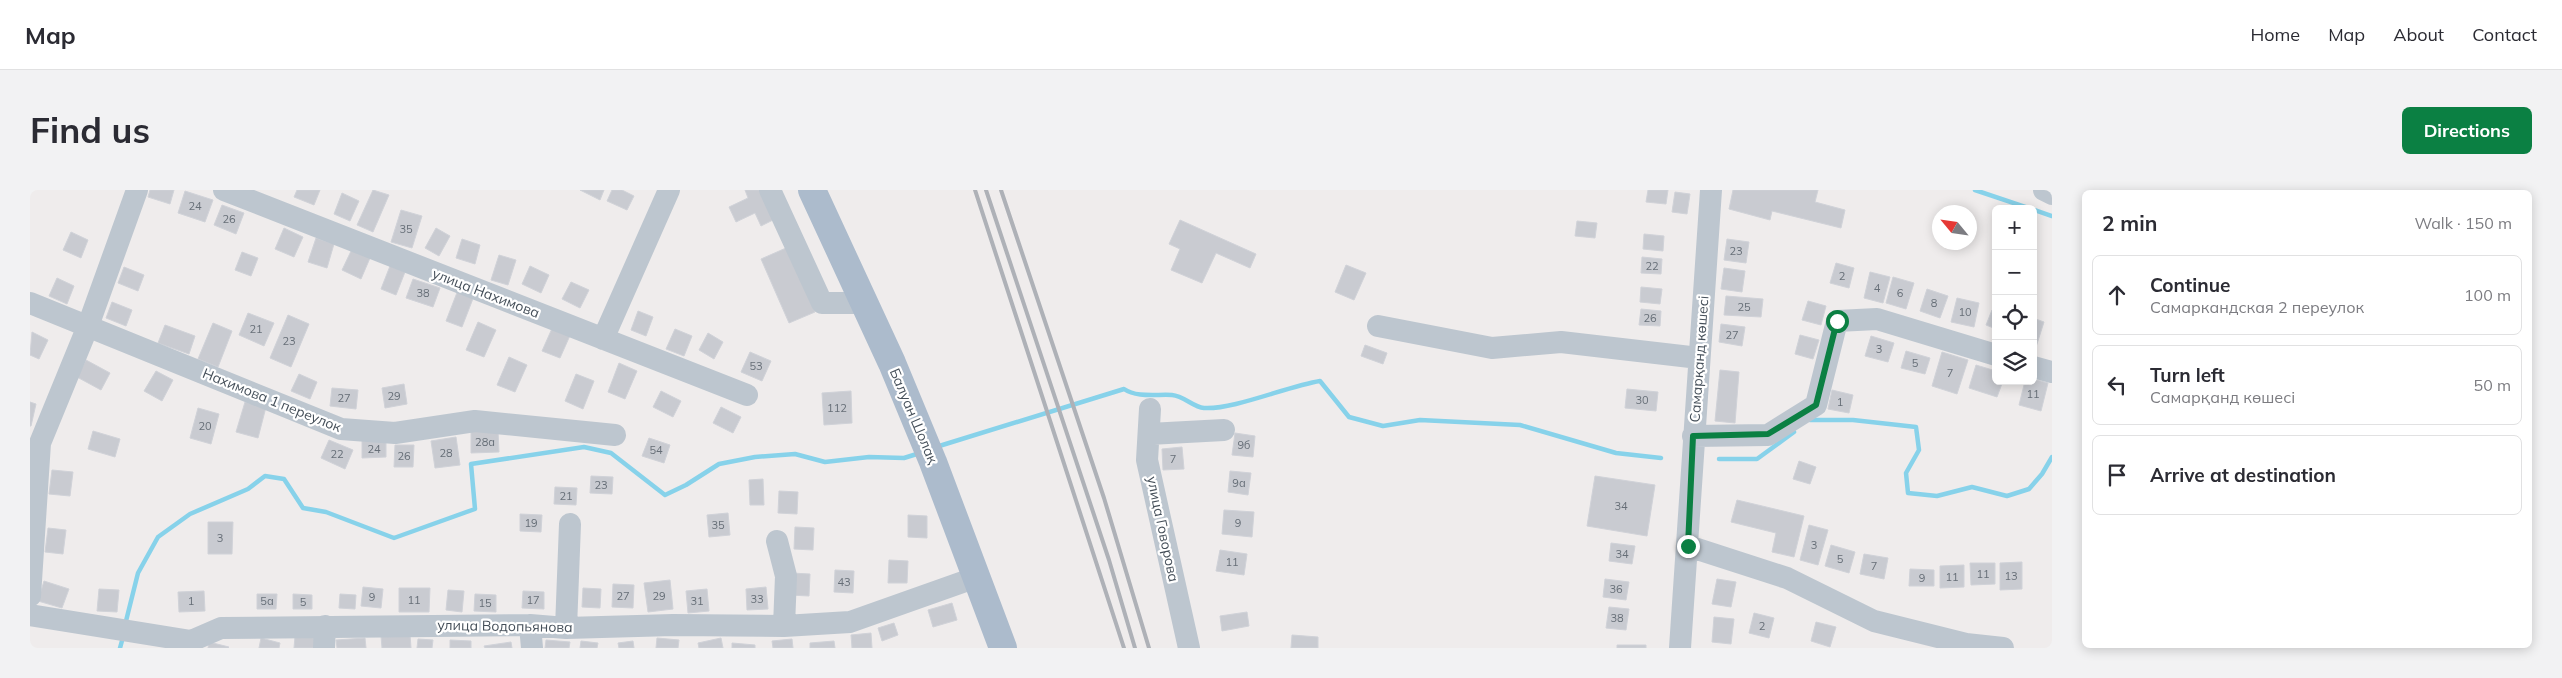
<!DOCTYPE html>
<meta charset="utf-8">
<style>
:root{--surface:#fff;--page:#f2f2f3;--text:#2b2b33;--muted:#7c7c81;--line:#e1e1e2;--accent:#0b8043}
body{margin:0;font-family:Mulish,sans-serif;background:var(--page);color:var(--text)}
.controls{position:absolute;right:15px;top:15px;display:grid;overflow:hidden;border-radius:8px;box-shadow:0 2px 12px #0003}
.controls button{width:45px;height:45px;display:grid;place-items:center;padding:0;border:0;border-bottom:1px solid var(--line);background:var(--surface);color:var(--text);font:25px sans-serif}
.compass{position:absolute;left:1902px;top:15px;width:45px;height:45px;border-radius:50%;background:var(--surface);box-shadow:0 2px 12px #0003;rotate:299deg}
.stop{position:absolute;width:15px;height:15px;margin:-11px;border:4px solid #0b8043;border-radius:50%;background:#fff}
.stop.end{background:#0b8043;border-color:#fff;box-shadow:0 1px 5px #0008}
.list{margin:0;padding:0;list-style:none}
h2{display:flex;justify-content:space-between;align-items:center;height:65px;margin:0;padding:0 20px;font-size:21px}
h2 small{font-size:16px;font-weight:400;color:var(--muted)}
.list li{display:grid;grid-template-columns:32px 1fr auto;gap:15px;align-items:center;box-sizing:border-box;height:80px;margin:0 10px 10px;padding:0 10px;border:1px solid var(--line);border-radius:8px}
.list b{display:block;font-size:19px;white-space:nowrap}
.list p{margin:0;font-size:16px;white-space:nowrap;color:var(--muted)}
.list em{font-size:16px;font-style:normal;color:var(--muted)}
.icon{flex:none;width:28px;height:28px;fill:none;stroke:currentColor;stroke-width:2;stroke-linecap:round;stroke-linejoin:round}
.map{position:relative;flex:none;width:2022px;height:458px;overflow:hidden;border-radius:8px}
header{display:flex;align-items:center;gap:30px;box-sizing:border-box;height:70px;padding:0 25px;background:var(--surface);border-bottom:1px solid var(--line)}
header strong{font-size:24px}
nav{display:flex;gap:28px;margin-inline-start:auto;font-size:18px}
.intro{display:flex;align-items:center;justify-content:space-between;box-sizing:border-box;height:120px;padding:0 30px}
h1{margin:0;font-size:35px}
.button{padding:12px 22px;border-radius:8px;background:var(--accent);color:#fff;font-size:18px;font-weight:700}
main{display:flex;gap:30px;padding:0 30px}
aside{flex:1;background:var(--surface);border-radius:8px;box-shadow:0 2px 12px #0003}
.map>svg:first-child{display:block}
.lines{fill:none;stroke-linecap:round;stroke-linejoin:round}
.stream{stroke:#87d2ea;stroke-width:4.5}
.building{fill:#c9cbd1;stroke:#d0d2d8}
.minor{stroke:#bdc6cf;stroke-width:22}
.major{stroke:#acbbcc;stroke-width:28}
.rail{stroke:#aeb1b7;stroke-width:4}
.route{stroke:#0b8043;stroke-width:6}
.labels{text-anchor:middle;stroke-width:4.5;stroke-linejoin:round;paint-order:stroke}
.number-label{font-size:11px;fill:#666e77}
.street-label{font-size:14px;fill:#454f59;stroke:#fff}
</style>
<header>
<strong>Map</strong>
<nav><a>Home</a><a>Map</a><a>About</a><a>Contact</a></nav>
</header>
<div class="intro"><h1>Find us</h1><a class="button">Directions</a></div>
<main>
<div class="map">
<svg width="2022" height="458" viewBox="0 0 2022 458">
<rect width="100%" height="100%" fill="#efecec"/>
<g class="lines">
<path class="stream" d="M1945 0 2022 26
M1780 230H1823L1886 237 1889 260 1876 283 1878 303 1907 306 1942 297 1977 306 1999 299 2012 284 2022 267
M906 257 1094 199C1107 208 1127 204 1142 205 1154 206 1163 217 1174 218 1203 220 1258 196 1290 191L1319 227 1353 236 1390 230 1490 235 1586 263 1631 268
M1689 269H1727L1764 242
M95 435 108 383 128 347 160 324 218 299 235 286 254 289 273 318 296 322 364 348 445 319 441 274 554 257 581 263 635 305 656 295 689 274 725 267 765 264 795 272 839 267 874 268 890 263
M90 458 93 447"/>
</g>
<path class="building" d="M120 0H144L140 14 118 7Z
M267 0H290L284 15 264 7Z
M343 0 359 5 343 42 327 35Z
M550 0H574L570 10Z
M582 0H592L604 6 597 20 577 11Z
M715 0H730L745 29 731 36 725 23 706 32 699 17 718 8Z
M1618 0H1638L1636 14 1616 12Z
M1703 0H1788L1785 12 1815 20 1811 38 1742 21 1740 30 1699 19Z
M155 1 183 10 175 32 148 23Z
M1645 2 1660 4 1657 24 1642 22Z
M312 3 329 11 320 31 304 24Z
M192 15 214 23 206 44 184 35Z
M371 20 392 26 382 58 361 52Z
M1150 30 1226 64 1220 78 1186 63 1172 93 1141 80 1150 59 1139 54Z
M1547 31 1567 33 1565 48 1545 46Z
M254 38 273 47 264 67 245 59Z
M406 38 420 46 409 66 395 58Z
M41 42 58 50 51 68 33 60Z
M1614 44 1634 46 1633 61 1613 59Z
M286 48 304 54 297 78 278 72Z
M432 49 450 55 445 74 426 68Z
M1697 49 1719 52 1716 73 1694 70Z
M756 58 785 122 759 133 731 69Z
M322 59 340 68 331 89 312 80Z
M212 62 228 68 221 86 205 80Z
M469 65 486 70 478 95 461 90Z
M1612 67 1632 69 1631 84 1611 83Z
M1806 73 1824 78 1819 98 1800 93Z
M1316 75 1336 83 1324 110 1305 102Z
M360 76 375 82 366 105 351 99Z
M500 76 519 85 511 103 492 94Z
M94 77 114 85 108 101 88 93Z
M1694 78 1715 81 1712 102 1691 99Z
M1840 82 1860 87 1853 113 1834 108Z
M1863 87 1884 93 1876 119 1856 113Z
M27 88 44 96 37 114 19 106Z
M383 89 410 98 403 117 376 108Z
M541 92 559 100 550 118 532 109Z
M1611 97 1632 99 1630 114 1610 112Z
M1897 99 1918 106 1910 128 1890 121Z
M428 100 444 106 432 137 416 131Z
M1696 106 1733 109 1731 127 1694 125Z
M1927 108 1949 113 1944 137 1921 132Z
M1778 111 1796 116 1791 135 1772 130Z
M82 112 102 120 96 136 76 128Z
M1611 119 1631 121 1630 136 1609 135Z
M1962 120 1966 121V139L1956 135Z
M608 121 623 127 616 146 601 140Z
M218 123 244 133 234 156 209 145Z
M258 125 279 134 261 177 240 168Z
M2003 128 2014 132 2006 157 2003 156Z
M448 132 466 140 454 167 436 160Z
M183 133 202 141 188 177 168 169Z
M524 134 542 141 530 168 512 161Z
M1691 134 1715 137 1712 156 1689 152Z
M135 135 165 146 159 164 128 153Z
M645 139 662 146 654 166 636 159Z
M2 142 18 150 9 169 0 165Z
M678 143 693 152 684 169 669 160Z
M1770 145 1789 150 1783 169 1765 164Z
M1841 146 1864 153 1858 172 1835 166Z
M1335 155 1357 163 1353 174 1331 166Z
M1876 161 1900 168 1895 184 1871 178Z
M720 162 741 171 732 191 711 182Z
M1912 162 1938 170 1927 204 1902 196Z
M479 167 497 175 485 202 467 195Z
M56 170 80 183 71 200 47 187Z
M589 173 607 181 595 209 578 202Z
M1946 175 1966 181V191H1973L1967 207 1939 198Z
M1690 180 1709 182 1705 233 1685 231Z
M126 181 143 190 132 211 114 201Z
M269 184 287 192 280 209 261 201Z
M546 184 564 191 553 219 535 211Z
M2003 189 2018 193 2011 221 1989 215 1995 191H2003Z
M374 194 377 214 355 218 352 198Z
M302 198 328 200 326 219 300 216Z
M1597 199 1628 202 1626 221 1595 218Z
M1802 200 1823 205 1819 223 1798 219Z
M631 201 651 211 643 227 623 217Z
M821 201 822 233 794 235 792 203Z
M0 212 6 214 1 236H0Z
M215 212 236 217 228 248 206 242Z
M691 217 711 227 703 243 683 233Z
M168 218 189 224 181 254 160 248Z
M468 240 469 262 441 263V241Z
M63 241 90 249 85 267 58 259Z
M1205 243 1225 246 1223 267 1202 265Z
M426 247 430 275 405 278 401 251Z
M619 248 640 255 634 273 612 266Z
M299 250 323 260 315 279 291 268Z
M332 251H356V267L332 268Z
M365 255H384L383 277H364Z
M1152 257 1154 279 1133 280 1132 259Z
M1769 271 1786 277 1780 294 1763 289Z
M22 280 43 282 40 306 19 304Z
M1200 281 1221 283 1218 305 1198 302Z
M561 286 583 287 582 304 560 303Z
M1565 286 1625 295 1617 346 1557 336Z
M733 289 734 315H720L719 290Z
M525 297 547 298 546 315 524 314Z
M749 301 768 302 767 324 748 323Z
M1707 310 1774 326 1764 367 1742 362 1746 343 1701 332Z
M1194 320 1224 322 1222 347 1192 344Z
M698 323 700 345 679 347 677 325Z
M490 324 512 325 511 342 490 341Z
M878 325 897 326V348L878 347Z
M178 332H203L202 364H178Z
M1779 335 1798 340 1788 375 1770 370Z
M765 337 784 338 783 360 764 359Z
M18 338 36 340 33 364 15 362Z
M1581 353 1605 356 1602 374 1579 371Z
M1801 355 1825 362 1819 383 1795 376Z
M1190 360 1217 364 1214 385 1186 381Z
M1834 364 1858 368 1854 389 1830 384Z
M859 370 878 371 877 393H858Z
M1992 372V399L1970 400V373Z
M1940 373H1965V394L1941 395Z
M1934 375V397L1910 398V376Z
M1880 379 1904 380V396H1879Z
M805 380 824 381 823 403 804 402Z
M761 383 780 384 779 406 760 405Z
M1575 389 1599 392 1596 410 1573 407Z
M1687 389 1706 392 1701 417 1682 414Z
M640 390 643 419 618 422 614 393Z
M14 391 39 399 32 418 8 411Z
M583 394 604 395 603 418 582 417Z
M333 397 353 399 351 418 331 416Z
M736 397 738 419 717 420 716 399Z
M369 398H400L399 422H369Z
M553 398 571 399 570 418 552 417Z
M69 399 89 400 87 422 67 421Z
M677 399 679 421 658 423 656 401Z
M418 400 434 401 432 422 416 420Z
M174 401 175 421 149 422 148 402Z
M493 401 514 402V419L492 418Z
M227 404H247L246 419H227Z
M263 404 282 405V419H263Z
M310 404 326 405 325 419 309 418Z
M445 404 466 405V422L444 421Z
M922 413 927 430 903 437 898 420Z
M1579 417 1599 419 1596 440 1576 438Z
M1217 422 1219 436 1192 441 1190 426Z
M1724 423 1744 428 1739 448 1719 443Z
M1684 427 1704 429 1701 454 1682 452Z
M1786 432 1806 437 1800 457 1781 451Z
M864 433 868 445 852 451 848 438Z
M841 443 842 458H822L821 445Z
M380 444 381 458H352L351 446Z
M1262 445 1288 447V458H1261Z
M265 446 286 448 285 458H264Z
M231 448 250 453 249 458H229Z
M335 448 336 458H307L306 450Z
M627 448 649 450 648 458H626Z
M691 448 693 458H669L668 453Z
M388 449 403 450 402 458H387Z
M762 449 763 458H743L742 451Z
M420 450 441 451V458H420Z
M516 450 540 452 539 458H515Z
M551 451 568 453 567 458H550Z
M603 451 604 458H589L588 453Z
M804 451 805 458H780V453Z
M179 452 199 457 198 458H178Z
M481 452 482 458H455L454 456Z
M702 453 725 455V458H702Z
M1587 455H1616V458H1587Z"/>
<g class="lines">
<path class="minor" d="M194 0 717 205
M740 0 792 113H834
M2014 0 2022 4
M0 113 311 239 365 243 445 231 585 245
M1348 136 1462 158 1531 152 1669 168
M573 149 639 0
M2003 177 2022 182
M1120 219 1117 270 1159 458
M1119 244 1194 240
M1663 246 1738 245 1786 215 1807 131 1847 129 1966 165
M747 351 756 386 754 436
M1658 356 1757 388 1844 431 1936 454 1973 458
M0 406 10 253 58 136 107 0
M0 425 161 451 191 438 500 435 536 438 643 435 754 436 820 432 947 387
M500 435 502 458
M536 438 540 334
M294 458 295 436
M1650 458 1681 0"/>
<path class="major" d="M782 0 862 173 903 272 973 458"/>
<path class="rail" d="M945 0 1094 458
M956 0 1079 370 1105 458
M971 0 1074 308 1119 458"/>
</g>
<g class="lines">
<path class="route" d="M1658 356 1663 246 1738 244 1786 215 1807 131"/>
</g>
<g class="labels">
<g class="number-label">
<text x="165" y="20">24</text>
<text x="199" y="33">26</text>
<text x="376" y="43">35</text>
<text x="1706" y="65">23</text>
<text x="1622" y="80">22</text>
<text x="1812" y="90">2</text>
<text x="1847" y="102">4</text>
<text x="393" y="107">38</text>
<text x="1870" y="107">6</text>
<text x="1904" y="117">8</text>
<text x="1714" y="121">25</text>
<text x="1935" y="126">10</text>
<text x="1620" y="132">26</text>
<text x="226" y="143">21</text>
<text x="1702" y="149">27</text>
<text x="259" y="155">23</text>
<text x="1849" y="163">3</text>
<text x="1885" y="177">5</text>
<text x="726" y="180">53</text>
<text x="1920" y="187">7</text>
<text x="2003" y="208">11</text>
<text x="364" y="210">29</text>
<text x="314" y="212">27</text>
<text x="1612" y="214">30</text>
<text x="1810" y="216">1</text>
<text x="807" y="222">112</text>
<text x="175" y="240">20</text>
<text x="455" y="256">28а</text>
<text x="1214" y="259">9б</text>
<text x="344" y="263">24</text>
<text x="626" y="264">54</text>
<text x="416" y="267">28</text>
<text x="307" y="268">22</text>
<text x="374" y="270">26</text>
<text x="1143" y="273">7</text>
<text x="1209" y="297">9а</text>
<text x="571" y="299">23</text>
<text x="536" y="310">21</text>
<text x="1591" y="320">34</text>
<text x="501" y="337">19</text>
<text x="1208" y="337">9</text>
<text x="688" y="339">35</text>
<text x="190" y="352">3</text>
<text x="1784" y="359">3</text>
<text x="1592" y="368">34</text>
<text x="1810" y="373">5</text>
<text x="1202" y="376">11</text>
<text x="1844" y="380">7</text>
<text x="1953" y="388">11</text>
<text x="1981" y="390">13</text>
<text x="1922" y="391">11</text>
<text x="1892" y="392">9</text>
<text x="814" y="396">43</text>
<text x="1586" y="403">36</text>
<text x="593" y="410">27</text>
<text x="629" y="410">29</text>
<text x="342" y="411">9</text>
<text x="727" y="413">33</text>
<text x="384" y="414">11</text>
<text x="503" y="414">17</text>
<text x="161" y="415">1</text>
<text x="237" y="415">5а</text>
<text x="667" y="415">31</text>
<text x="273" y="416">5</text>
<text x="455" y="417">15</text>
<text x="1587" y="432">38</text>
<text x="1732" y="440">2</text>
</g>
<g class="street-label">
<text transform="translate(456 103) rotate(21)" y="5">улица Нахимова</text>
<text transform="translate(1669 169) rotate(-86)" y="5">Самарқанд көшесі</text>
<text transform="translate(242 210) rotate(22)" y="5">Нахимова 1 переулок</text>
<text transform="translate(884 226) rotate(67)" y="5">Балуан Шолақ</text>
<text transform="translate(1133 339) rotate(78)" y="5">улица Говорова</text>
<text transform="translate(475 436) rotate(1)" y="5">улица Водопьянова</text>
</g>
</g>
</svg>
<div class="controls">
<button>+</button>
<button>−</button>
<button><svg class="icon" aria-label="locate" viewBox="0 0 24 24"><circle cx="12" cy="12" r="6"/><path d="M12 2v4M12 18v4M2 12h4M18 12h4"/></svg></button>
<button><svg class="icon" aria-label="layers" viewBox="0 0 24 24"><path d="M12 4l9 5-9 5-9-5zM3 14l9 5 9-5"/></svg></button>
</div>
<svg class="compass" viewBox="-18 -18 36 36"><path d="M0-13l5 13h-10z" fill="#e53935"/><path d="M0 13l5-13h-10z" fill="#7c7c81"/></svg>
<div class="stop" style="left:1807px;top:131px"></div>
<div class="stop end" style="left:1658px;top:356px"></div>
</div>
<aside>
<h2>2 min<small>Walk · 150 m</small></h2>
<ul class="list">
<li><svg class="icon" aria-label="ahead" viewBox="0 0 24 24"><path d="M12 20V5M6 11l6-6 6 6"/></svg><div><b>Continue</b><p>Самаркандская 2 переулок</p></div><em>100 m</em></li>
<li><svg class="icon" aria-label="left" viewBox="0 0 24 24"><path d="M17 20v-9H6M10 6l-5 5 5 5"/></svg><div><b>Turn left</b><p>Самарқанд көшесі</p></div><em>50 m</em></li>
<li><svg class="icon" aria-label="arrive" viewBox="0 0 24 24"><path d="M6 21V4h12l-3 4 3 4H6"/></svg><div><b>Arrive at destination</b></div></li>
</ul>
</aside>
</main>
